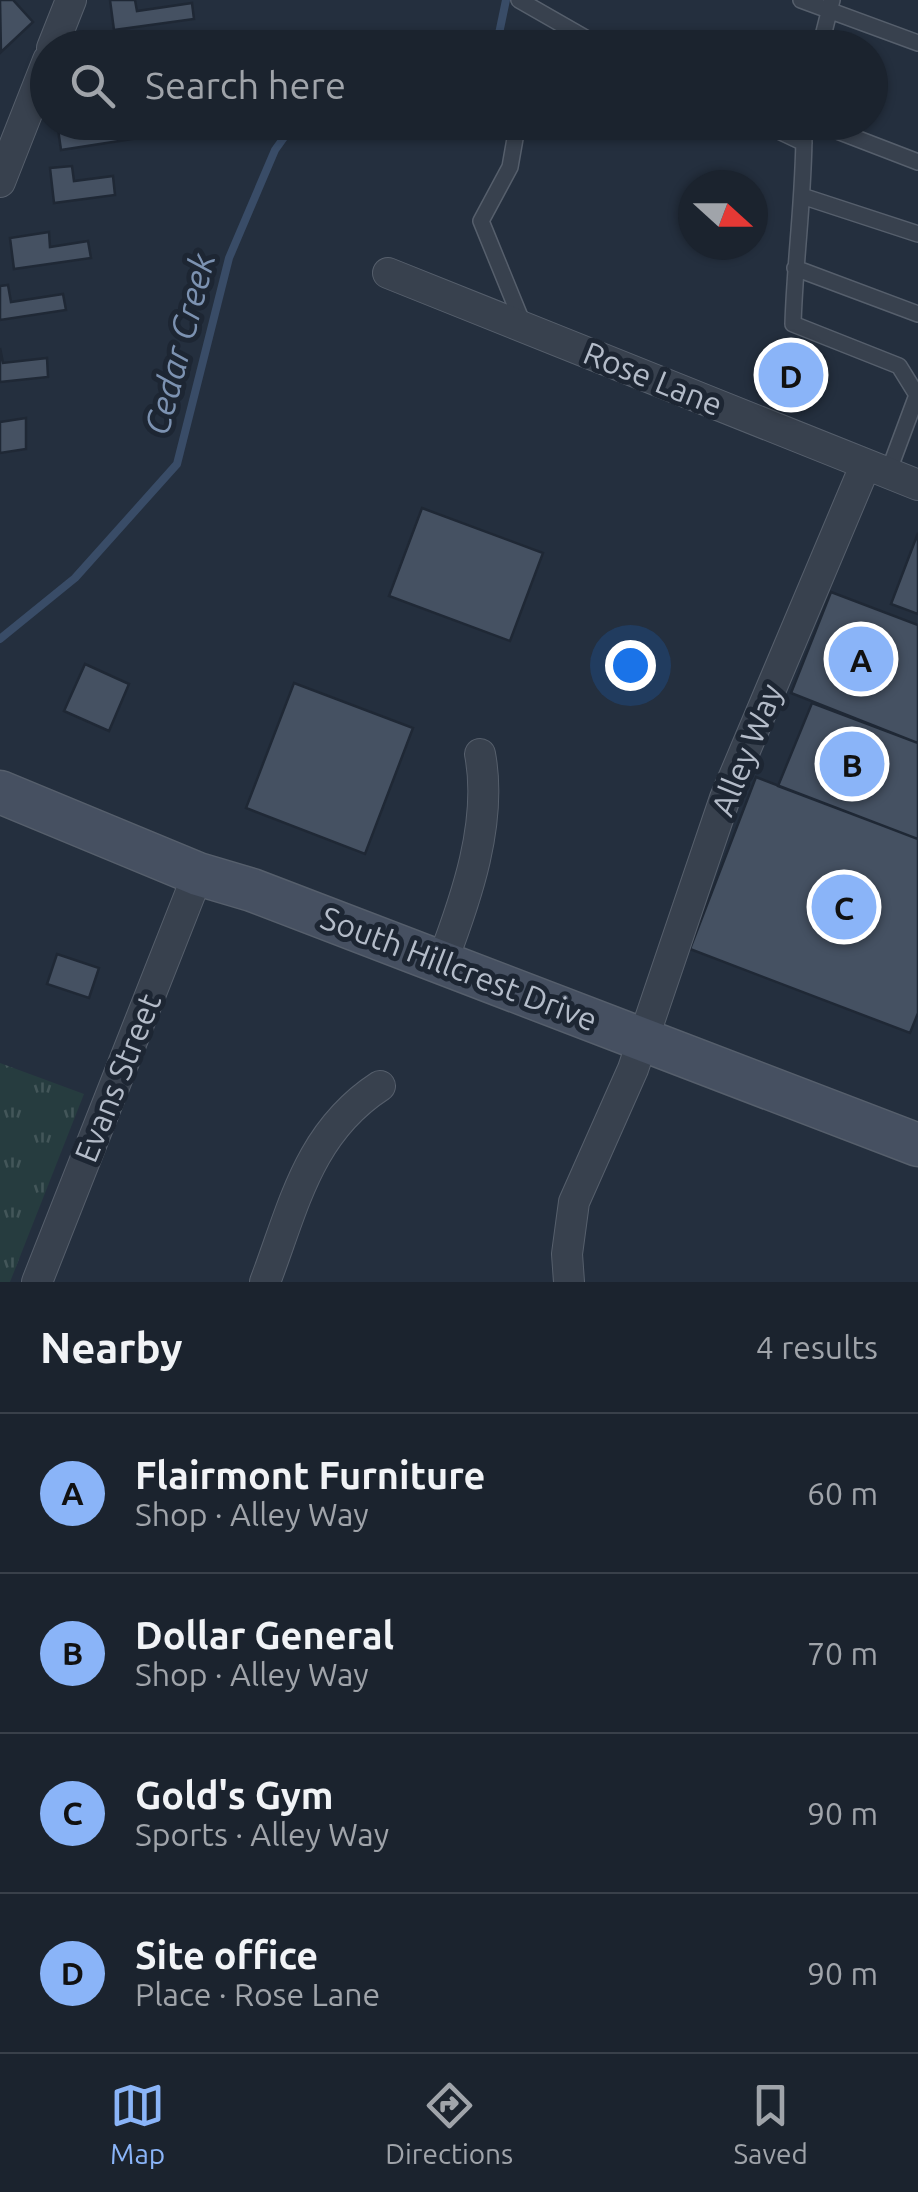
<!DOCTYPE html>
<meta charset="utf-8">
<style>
:root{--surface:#1b232e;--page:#242b36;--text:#f1f3f6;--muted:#a0a4aa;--line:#39404a;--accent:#8ab4f8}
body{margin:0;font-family:Ubuntu,sans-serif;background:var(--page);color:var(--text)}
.compass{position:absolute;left:678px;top:170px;width:90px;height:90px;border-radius:50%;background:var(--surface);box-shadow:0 2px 8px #0004;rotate:111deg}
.you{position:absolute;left:630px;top:665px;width:35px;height:35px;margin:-25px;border:8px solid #fff;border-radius:50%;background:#1a73e8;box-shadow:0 0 0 15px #1a73e833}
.badge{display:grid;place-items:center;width:65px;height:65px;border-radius:50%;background:var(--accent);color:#111;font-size:32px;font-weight:700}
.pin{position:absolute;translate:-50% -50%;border:5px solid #fff;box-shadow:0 2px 10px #0006}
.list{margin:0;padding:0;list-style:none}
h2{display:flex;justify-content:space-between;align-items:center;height:130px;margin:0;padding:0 40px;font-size:42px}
h2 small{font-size:32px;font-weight:400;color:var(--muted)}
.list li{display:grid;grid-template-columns:65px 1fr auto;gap:30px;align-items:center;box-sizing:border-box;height:160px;padding:0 40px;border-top:2px solid var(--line)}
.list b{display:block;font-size:38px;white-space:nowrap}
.list p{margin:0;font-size:32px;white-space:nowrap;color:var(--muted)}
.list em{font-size:32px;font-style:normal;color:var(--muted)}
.icon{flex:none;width:55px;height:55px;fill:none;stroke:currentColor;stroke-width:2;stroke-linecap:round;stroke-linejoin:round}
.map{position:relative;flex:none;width:918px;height:1282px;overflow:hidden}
.search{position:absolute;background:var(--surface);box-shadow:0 2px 8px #0004;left:30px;right:30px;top:30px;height:110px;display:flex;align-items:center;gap:25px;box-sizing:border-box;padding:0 35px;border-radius:55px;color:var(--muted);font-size:38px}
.sheet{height:770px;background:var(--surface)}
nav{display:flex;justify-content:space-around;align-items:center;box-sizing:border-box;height:140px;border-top:2px solid var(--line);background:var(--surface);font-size:28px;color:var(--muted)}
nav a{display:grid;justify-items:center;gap:5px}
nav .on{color:var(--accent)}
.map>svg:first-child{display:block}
.park{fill:url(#park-tufts)}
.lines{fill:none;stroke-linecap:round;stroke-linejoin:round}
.stream{stroke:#394c67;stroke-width:8}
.building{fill:#455162;stroke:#1f2835;stroke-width:2.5}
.lane-casing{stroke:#565f6c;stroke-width:18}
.street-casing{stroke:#565f6c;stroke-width:32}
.secondary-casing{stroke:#565f6c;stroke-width:45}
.lane{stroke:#38414e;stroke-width:15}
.street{stroke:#38414e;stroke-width:30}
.secondary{stroke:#465061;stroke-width:42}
.labels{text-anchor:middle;stroke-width:10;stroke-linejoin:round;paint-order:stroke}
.street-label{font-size:32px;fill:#b4bcc9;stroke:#1d2633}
.water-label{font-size:35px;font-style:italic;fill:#7c92b1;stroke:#1d2633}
</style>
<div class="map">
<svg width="918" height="1282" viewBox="0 0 918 1282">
<defs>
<pattern id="park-tufts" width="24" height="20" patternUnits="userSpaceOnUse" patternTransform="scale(2.5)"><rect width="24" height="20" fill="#263c3f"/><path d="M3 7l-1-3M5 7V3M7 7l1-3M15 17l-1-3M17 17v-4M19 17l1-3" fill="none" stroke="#435659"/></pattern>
</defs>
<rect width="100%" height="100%" fill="#242f3e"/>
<path class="park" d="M0 1063 84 1094 10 1282H0Z"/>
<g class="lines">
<path class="stream" d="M496 48 506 0
M0 639 75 578 177 464 229 258 275 150 295 122"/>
</g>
<path class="building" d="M0 0H13L33 22 1 52Z
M110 0H135L137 11 192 3 194 19 114 30Z
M57 122H75L76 128 143 122 145 137 61 150Z
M72 166 74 181 113 176 115 195 54 203 50 168Z
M49 232 50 247 88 241 91 258 14 269 10 238Z
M8 285 11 302 63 294 66 310 0 320V286Z
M778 340 824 357 804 410 758 392Z
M0 348 3 363 47 358 48 377 0 382Z
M26 418V449L0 453V422Z
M422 508 543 553 510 641 389 596Z
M918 533V614L891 604Z
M831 592 918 625V743L791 693Z
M85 664 129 684 109 731 64 711Z
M294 683 413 728 365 854 246 808Z
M812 703 918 743V839L778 786Z
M756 777 918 839V1013L910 1033 690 949Z
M57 954 99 968 89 998 47 984Z"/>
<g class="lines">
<defs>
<path id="lane" d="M519 0 603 48
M801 0 918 43
M820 48 832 0
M760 122 804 143
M804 122C805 190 795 256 793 324L899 366 917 395 888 473
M814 122 918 162
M805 197 918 234
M795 268 918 314
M523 324 481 221 510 167 516 133 525 122"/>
<path id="street" d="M52 48 71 0
M0 182 48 60
M388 273 918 485
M442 962C466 899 493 822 480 754
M37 1282 198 874
M265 1282C294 1206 308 1133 380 1086
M569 1282 567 1254 574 1202 633 1069 725 798 865 466"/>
<path id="secondary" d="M0 792 198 874 252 890 918 1145"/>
</defs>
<use href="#lane" class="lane-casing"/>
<use href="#street" class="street-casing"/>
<use href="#secondary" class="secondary-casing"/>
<use href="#lane" class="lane"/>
<use href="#street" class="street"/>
<use href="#secondary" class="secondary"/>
</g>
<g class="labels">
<g class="street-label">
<text transform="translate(653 379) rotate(22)" y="11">Rose Lane</text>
<text transform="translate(747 750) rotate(-68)" y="11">Alley Way</text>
<text transform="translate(459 969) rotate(21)" y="11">South Hillcrest Drive</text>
<text transform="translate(118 1078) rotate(-68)" y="11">Evans Street</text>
</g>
<g class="water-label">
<text transform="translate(180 344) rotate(-75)" y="12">Cedar Creek</text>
</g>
</g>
</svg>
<svg class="compass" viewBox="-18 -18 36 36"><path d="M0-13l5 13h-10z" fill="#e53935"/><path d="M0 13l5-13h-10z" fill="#a0a4aa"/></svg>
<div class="you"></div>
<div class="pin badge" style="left:861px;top:659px">A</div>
<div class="pin badge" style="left:852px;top:764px">B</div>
<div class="pin badge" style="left:844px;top:907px">C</div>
<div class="pin badge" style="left:791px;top:375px">D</div>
<div class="search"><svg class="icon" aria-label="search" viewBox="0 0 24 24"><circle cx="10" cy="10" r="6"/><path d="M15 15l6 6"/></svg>Search here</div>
</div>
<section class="sheet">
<h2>Nearby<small>4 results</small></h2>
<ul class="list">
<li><span class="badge">A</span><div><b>Flairmont Furniture</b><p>Shop · Alley Way</p></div><em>60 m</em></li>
<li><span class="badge">B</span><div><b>Dollar General</b><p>Shop · Alley Way</p></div><em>70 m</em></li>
<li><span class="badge">C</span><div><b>Gold's Gym</b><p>Sports · Alley Way</p></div><em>90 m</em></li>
<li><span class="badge">D</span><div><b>Site office</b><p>Place · Rose Lane</p></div><em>90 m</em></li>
</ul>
</section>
<nav>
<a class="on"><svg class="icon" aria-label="map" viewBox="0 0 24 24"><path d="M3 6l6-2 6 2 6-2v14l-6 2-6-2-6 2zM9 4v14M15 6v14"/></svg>Map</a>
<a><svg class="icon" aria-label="directions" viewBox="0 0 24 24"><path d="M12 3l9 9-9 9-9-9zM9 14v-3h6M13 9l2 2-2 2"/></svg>Directions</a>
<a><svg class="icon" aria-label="saved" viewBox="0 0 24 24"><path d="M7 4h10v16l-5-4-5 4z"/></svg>Saved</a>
</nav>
